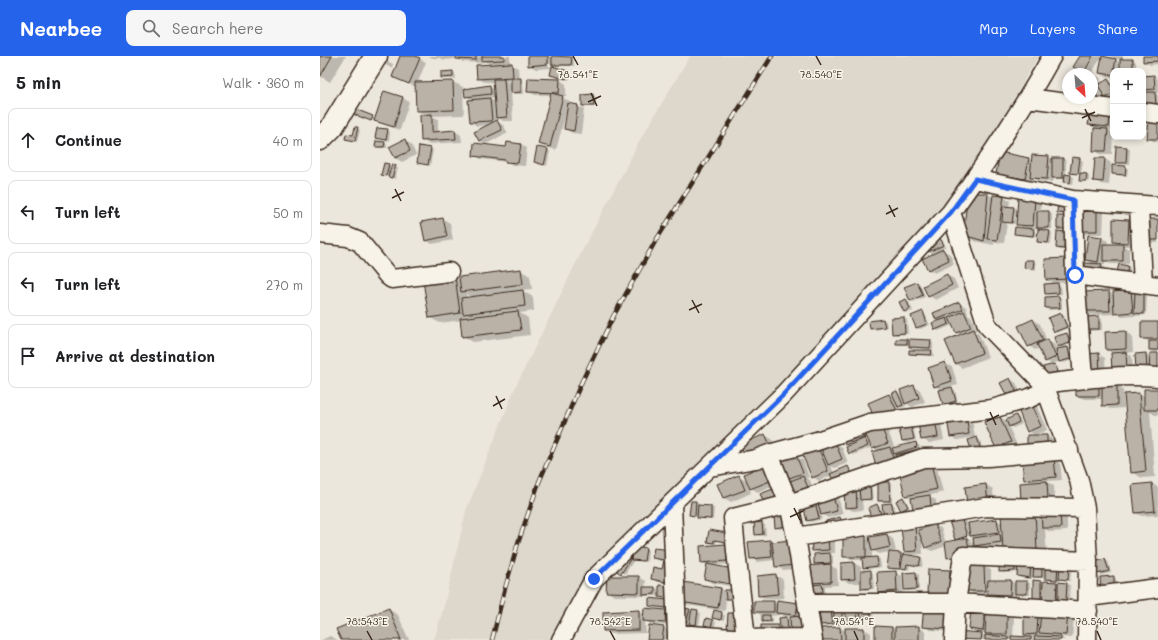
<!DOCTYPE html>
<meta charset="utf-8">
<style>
:root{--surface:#fff;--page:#f6f6f6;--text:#202124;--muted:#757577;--line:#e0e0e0;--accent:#2563eb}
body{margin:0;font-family:Mali,sans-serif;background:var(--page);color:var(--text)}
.controls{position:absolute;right:12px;top:12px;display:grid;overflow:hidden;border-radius:8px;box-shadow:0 2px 6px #0003}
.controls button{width:36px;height:36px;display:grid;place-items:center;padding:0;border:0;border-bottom:1px solid var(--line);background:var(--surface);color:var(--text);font:20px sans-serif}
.compass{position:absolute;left:742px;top:12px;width:36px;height:36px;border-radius:50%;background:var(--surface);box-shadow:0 2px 6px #0003;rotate:154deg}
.stop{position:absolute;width:12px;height:12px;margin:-9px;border:3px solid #2563eb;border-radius:50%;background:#fff}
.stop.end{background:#2563eb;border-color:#fff;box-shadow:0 1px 4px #0008}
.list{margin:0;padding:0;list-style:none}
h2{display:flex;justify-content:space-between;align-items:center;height:52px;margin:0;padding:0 16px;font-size:17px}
h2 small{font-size:13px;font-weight:400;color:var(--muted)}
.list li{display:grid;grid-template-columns:26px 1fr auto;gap:12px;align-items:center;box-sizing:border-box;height:64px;margin:0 8px 8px;padding:0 8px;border:1px solid var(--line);border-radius:8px}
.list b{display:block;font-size:15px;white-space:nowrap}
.list em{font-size:13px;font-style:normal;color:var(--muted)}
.icon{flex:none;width:22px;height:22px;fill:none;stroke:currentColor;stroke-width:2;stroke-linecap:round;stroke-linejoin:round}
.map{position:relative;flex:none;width:838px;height:584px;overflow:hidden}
header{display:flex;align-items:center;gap:24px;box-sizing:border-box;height:56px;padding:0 20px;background:var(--accent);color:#fff}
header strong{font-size:19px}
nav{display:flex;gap:22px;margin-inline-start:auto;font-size:14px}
.search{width:280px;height:36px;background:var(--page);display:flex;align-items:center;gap:10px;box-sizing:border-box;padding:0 14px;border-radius:8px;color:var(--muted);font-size:15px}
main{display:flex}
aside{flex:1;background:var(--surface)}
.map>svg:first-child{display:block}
.built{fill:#ddd7cc}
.shadow{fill:#0003;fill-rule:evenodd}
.building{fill:#bab2a7;stroke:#3b2a1e}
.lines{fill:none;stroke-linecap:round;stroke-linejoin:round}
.minor-casing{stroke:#3b2a1e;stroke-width:21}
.major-casing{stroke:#3b2a1e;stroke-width:25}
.minor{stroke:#f7f3e8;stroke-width:18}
.major{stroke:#f7f3e8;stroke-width:22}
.rail-casing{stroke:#3b2a1e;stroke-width:4.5}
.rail{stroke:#f7f3e8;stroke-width:3;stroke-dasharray:9;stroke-linecap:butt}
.route{stroke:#2563eb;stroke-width:5}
.ticks{fill:none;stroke:#3b2a1e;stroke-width:1.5}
.ticks-label{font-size:10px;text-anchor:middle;fill:#3b2a1e;stroke:#f7f3e8;stroke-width:3;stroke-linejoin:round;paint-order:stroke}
</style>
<header>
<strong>Nearbee</strong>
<div class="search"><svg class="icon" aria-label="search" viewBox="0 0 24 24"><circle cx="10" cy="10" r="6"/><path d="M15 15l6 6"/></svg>Search here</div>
<nav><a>Map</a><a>Layers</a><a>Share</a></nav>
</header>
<main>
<aside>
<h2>5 min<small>Walk · 360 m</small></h2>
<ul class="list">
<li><svg class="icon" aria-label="ahead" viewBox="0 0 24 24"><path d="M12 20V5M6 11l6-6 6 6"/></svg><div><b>Continue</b></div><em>40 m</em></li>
<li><svg class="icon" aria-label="left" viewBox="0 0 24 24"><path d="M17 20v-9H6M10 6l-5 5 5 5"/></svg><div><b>Turn left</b></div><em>50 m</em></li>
<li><svg class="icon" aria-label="left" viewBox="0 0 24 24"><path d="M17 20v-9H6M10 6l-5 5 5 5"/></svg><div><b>Turn left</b></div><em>270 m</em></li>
<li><svg class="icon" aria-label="arrive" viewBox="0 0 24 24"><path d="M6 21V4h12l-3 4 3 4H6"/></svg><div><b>Arrive at destination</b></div></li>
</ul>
</aside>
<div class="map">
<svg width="838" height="584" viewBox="0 0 838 584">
<rect width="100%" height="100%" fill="#ece7dc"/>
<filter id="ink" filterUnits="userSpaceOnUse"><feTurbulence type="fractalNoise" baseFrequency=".025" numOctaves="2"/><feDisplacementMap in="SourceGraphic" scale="8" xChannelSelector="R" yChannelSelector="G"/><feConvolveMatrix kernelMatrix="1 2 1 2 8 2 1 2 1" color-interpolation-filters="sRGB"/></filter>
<g filter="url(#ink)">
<path class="built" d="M370 0H718L639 138 434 358 270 520 246 554 232 584H114L124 550 146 455 195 332 261 197 320 84Z"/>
<path class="shadow" d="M0 0H26L10 26 0 20Z
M81 0H92L106 6 98 26H133L143 31 144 59 112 60 118 63V76L135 75 141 79 142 86 108 88 102 84 106 60 97 54 96 31 73 21Z
M109 0H134L135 3 124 4 121 2H112Z
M137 0H190V8L198 12 199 23 203 25 204 38H195L191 35 193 65H183L178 62V66L183 69 188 77 166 88 159 85 170 69 157 70 151 66 153 44 146 40 169 30 175 34 174 26H164L158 22 172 9 162 4V7L143 6 137 2ZM186 25H192V28ZM175 41 176 46 168 42Z
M209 0H234V1L251 2 254 4V10H235V12L251 17 249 24 234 20 233 10 225 5 224 6 232 12 216 13 209 9Z
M774 0H782L771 18H768L765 16Z
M791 0H803V4H813L816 6V15H793V22L787 21 780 17 796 4 801 7V3H796Z
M824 0H838V8L830 9 824 5Z
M62 3 73 8 72 12 61 7Z
M132 16 135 17 136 23H125L122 22Z
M774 18 780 22 781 28 788 24 791 26 793 30V41L788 43 786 42 782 34 783 49 772 42V19Z
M838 18V37H834L838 39V51L823 36V21L834 20 838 23Z
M240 24 246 28V40H240L249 45 248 48 258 50 264 53 261 78 252 77 245 73 248 53H247L236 94 226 91 219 88 231 39H215L208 35Z
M273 39 276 41V51H266L263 50Z
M83 42 89 46 80 74 37 59 35 54 56 63Z
M770 57 793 61V74L787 73 793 77 792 98H780L774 94 775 72 769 69Z
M838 64V86H835L828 82Z
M37 72 40 74 37 86 26 83 34 80Z
M67 74 70 76 69 85 56 82Z
M84 85 91 88 96 99 82 106 75 102Z
M64 87 67 88V92H59L56 90Z
M201 89 207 92 205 110 192 109 188 106 161 103 154 99Z
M797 91 807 92 810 93 809 108H799L796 106Z
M110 93 113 94 110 110 98 106Z
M228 94 230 95 227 110 215 106Z
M728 101 733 104 743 103 746 105V119L754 121 753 128 745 126 746 123H736L734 122 733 126 718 125 712 122 711 126 683 121 677 118 709 103 712 105Z
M760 103 763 105 761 118 769 120V126L760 124 761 119 751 116Z
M785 103 791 107 789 129 781 128 774 124Z
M69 109 78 112 75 123 62 118Z
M805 111 808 113 807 120 796 119 793 117Z
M667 138 674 142 683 141 690 145 689 151 694 152 698 154 715 144 721 148V156H729L732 158V173L710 172 716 176 715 181 698 179 695 177 706 173 697 168 698 157 696 156 695 168 687 167 684 187 674 186V189L654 185 644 179Z
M777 152 784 156 783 178H765L758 174Z
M123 163 130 167 133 184 112 188 106 184 102 167Z
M838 164V187H831L825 183Z
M809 165 815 168V190H803L809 193V208H790L785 205V209H781L784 211V218L774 209 766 204 781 182 788 185 787 189H800L794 186Z
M729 175 732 177 731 188 721 187 718 185Z
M745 176 747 194H740L737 192Z
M620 183 623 185 626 191 621 193 630 198 634 208 615 217 608 213 614 199 609 196 606 189Z
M726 204 755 226 735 227 741 230 742 238 728 239 726 237 736 229 727 223Z
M713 205 716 207V214L708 213 705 212Z
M807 211 810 212 809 222 800 221Z
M200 214 210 220 212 233 201 234 213 241 214 255 200 257 208 262 210 279 153 286 143 280 141 264 120 267 110 262 135 221 140 224ZM146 238 153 242H147Z
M627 219 634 223 638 232 616 244 609 240Z
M597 227 600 228 605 241 593 246 590 244Z
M811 235 816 238 824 237 827 239 826 259 802 261 797 258 770 259 764 255 763 237 789 236 794 239Z
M739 241 742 243V253L729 254 726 252V242Z
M586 244 589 246 593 255 587 257 584 255Z
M639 247 646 251 648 257 647 258 651 260 657 274 654 276 659 278 668 301 642 312 636 308 626 286 641 279 637 277 633 269 618 275 615 273 620 266 617 264Z
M603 256 605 258 610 269 600 273 597 272Z
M741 258 744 260 749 272 737 277 735 276Z
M779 261 782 263V274L769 275 766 273Z
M584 262 587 264 588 278 576 279 573 277Z
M563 264 566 265 567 272 554 274 551 272 550 266Z
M713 264 720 268 727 285 734 288 737 294 743 293 738 290 747 278 750 280 752 288 745 290 750 293 753 304 743 307 740 305 733 308 738 311 739 318 726 319 734 310 726 305 720 292 715 294 709 290Z
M838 267V296H833L830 294V286L822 282Z
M805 276 812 280 813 296 806 297 812 300 813 317 793 314 792 297 787 294Z
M587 284 590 286 610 285 613 287V293L593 292 590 291V289H580L577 287Z
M611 295 614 297V300L593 299 590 298Z
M778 298 785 302 786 321H773Z
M826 298 829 300V309H831L838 298 833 317 819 316Z
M625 308 632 311 638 329 630 331 635 334 638 347 626 350 624 348 623 334 615 330Z
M690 323 696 327 705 344 697 349Z
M779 329 783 332 797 330 803 334 804 352 790 353 783 349V343H764L757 340Z
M594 330 600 334 605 346 592 351 584 346Z
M838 334V359H835L830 356 835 421 822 422 812 416 819 338 825 341Z
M577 336 580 338 586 350 582 352 579 350 583 359 563 367 569 339 575 342Z
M710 347 717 351 727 374 715 379 708 375Z
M646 360 652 364 655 381 637 384 631 380Z
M679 360 686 365 696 360 699 362 702 368 693 372 688 369 697 389 689 393 684 398Z
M615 365 621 369 624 384 609 387 602 383Z
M593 370 596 384 586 387 583 385 579 371Z
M567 373 574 390 570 392 574 395 596 387 599 389 600 392 597 393 602 396 579 407 552 391 533 399 530 398 529 390 526 388 543 376ZM549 382 550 387 545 384Z
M445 379 452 383 456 392 432 403Z
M708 380H727L734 384 733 396Z
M657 382 660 384 664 399H654Z
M515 387 522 391 528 407 515 412 511 410 514 417 528 411 531 413 533 419H512L499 425 493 421 498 392 501 393Z
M476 400 483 404 489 421 486 422 490 424 495 439 464 424Z
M734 403 740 407 742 424 726 425 734 430 735 447 708 448 711 427 705 423Z
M610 408 617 412 623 436 608 440 616 444 617 455 586 440 580 415Z
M450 414 456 429 438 436 429 431 431 437 411 446 404 442 399 428 419 420 428 425Z
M559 427H569L572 429V446H562L559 444Z
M832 428 838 431V459L822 460 815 457Z
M666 429 673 433 674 450 646 431Z
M549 431 552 432 553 445 542 444 543 454 533 455 526 451 535 432 540 435Z
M512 441 519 444 523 458 508 462 500 457 502 463 491 466 488 464 495 447 500 450Z
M583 442 586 444 590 453 585 456 582 454Z
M376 446 379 448V450L391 451 394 452 393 464 381 463 378 461 370 459Z
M572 448 575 450 576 464 565 463Z
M557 449 560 451 564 460 555 463Z
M682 458 747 460V475L730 476 725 473 727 500 683 490 662 493 654 489 656 501 635 505 628 501 626 490 612 495 606 492 602 484 603 498 591 499 584 495 595 472 599 475 614 469 621 472 626 487 639 485 636 483 640 462 647 466 649 473 677 464 682 467ZM675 473 683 478V480L674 475ZM643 476 654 483 655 488 649 484H652L642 478Z
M455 461 473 471 459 473 456 471Z
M442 467 445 469 446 479 439 480 436 478Z
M389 475 408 487 397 485 396 488 388 486Z
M567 479 573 483 576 495 570 496 600 502 603 503 602 511 590 509 589 514 582 512V514L571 513 568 511 570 496 559 498 552 494V502H557L560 503 561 511 547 513 544 511 543 504H531L524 500 545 481 550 484Z
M508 482 515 485V497H509L513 500V508H508L517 513 518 529 505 530V537L494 538 491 529 500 510 495 507 500 498 493 494Z
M450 485 453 487 481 512 463 514 456 510 455 504 437 506 431 502Z
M406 490 412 493 413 508 394 509 416 531 392 527 385 523 388 510 382 506Z
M326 493 328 494 327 506 314 504 305 518 296 513 305 499 312 503Z
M357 499 352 529 338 526 332 523 343 514 345 506 340 505 333 501Z
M785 504 788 505 791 517 781 519 778 517Z
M699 506 752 509 750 525 743 524 740 523V525L729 524 726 522H717L713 519 712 523 701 522 698 520 699 516 683 517 680 515 697 507V515L699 516Z
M534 507 541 511V516L550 515 553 517 554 533 545 534 542 532V527H529L522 523V508Z
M647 511H664L671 514V525H690L696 528V526H707L710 527V539H699L697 537 696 542 675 541 668 538H654L648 534Z
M609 514 630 515 637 519 636 543Z
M575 516 582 520 583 539 565 540 559 536Z
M596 517 599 519V534L588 535 585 533Z
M456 520 463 523 464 542 445 543 439 539 438 521Z
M288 521H319L326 525 325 532H335L338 533V540H294L288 536Z
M793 521 796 523 797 535 784 536Z
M714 525 721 526 724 527 747 528 750 529 749 546 716 547Z
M364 527 401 532 406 536 412 535 415 544H410L406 543 405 555 367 549 361 545Z
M340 530 350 543 344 542 350 546V553L332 551 330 550 346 544 340 541Z
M453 546 458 548H477L484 551 483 561 471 578 445 577 458 570 461 572 466 562 471 565V561L463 560 460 558V559L449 560 453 562V567H446L443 565V560L435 556Z
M538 551 539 557 552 552 554 562 545 563 540 561 541 567 532 569 529 567Z
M68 553 78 559 89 584H22Z
M629 553 634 576 610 574 603 570Z
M369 554 373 556V554L381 557 379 570 370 567 369 569 364 568Z
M524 554 526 568 519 569 515 567V569L505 570 502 569 511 556 515 559Z
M318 555 324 559 345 555 352 559 351 570 331 568V570L344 572 351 576 349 584H328L330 568 325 565 326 577 291 578 284 575Z
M652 555 687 557 694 561 693 581 712 582 705 578 717 560 722 562H754L752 582 740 581 745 584H715V582H711L715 584H640L659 578 650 573ZM659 577H667L673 581 666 580Z
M395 556 405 559 404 565 393 562Z
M393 565 396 566 394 572 388 570Z
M598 571 605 575V584H556L572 572 576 574Z
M520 572 526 575V573H544L551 577V584H503Z
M10 580 18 584H1Z"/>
<path class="building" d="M0 0H12L0 21Z
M80 0H95L100 2 89 28 72 21Z
M136 0H156V4L136 3Z
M162 0H184V4L162 5Z
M208 0H228V8L208 10Z
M232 0 252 1 251 9H232Z
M760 0H773L764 17 753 11Z
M782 0 796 3 793 19 779 17Z
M823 0H838V5L823 6Z
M800 3H813V15H800Z
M192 7 193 21 157 23 156 9Z
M232 10 248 15 246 23 230 19Z
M133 15V21L121 22V16Z
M774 17 777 45 772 42V18H768Z
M834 19 835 33 823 34V20Z
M191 22H201V36L191 37Z
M208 22 240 23 239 37 207 36Z
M173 23H184L187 61 176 62Z
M788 23 793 32V38L785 42 778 29Z
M133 25 134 54 96 55 95 26Z
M170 29 171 38 145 41 144 33Z
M64 35 83 41 74 71 54 65Z
M823 36H835L836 50H824Z
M231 37 243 40 230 91 218 88Z
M273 38 274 50H262V39Z
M170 42 172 65 150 66 148 44Z
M248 47 258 49 254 75 244 73Z
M35 53 53 60 51 65 33 58Z
M770 56 790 58 789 71 768 69Z
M112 58V76L135 74 136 83 101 85 100 59Z
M829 62 838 63V83H827Z
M177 64 182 74 159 85 154 76Z
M35 71H38L35 85 25 83 26 78 33 79Z
M57 72 68 73 66 84 55 82Z
M774 72 788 73 786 95H773Z
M85 83 90 95 75 102 69 91Z
M56 85 65 86 64 91H55Z
M187 86 201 88 198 107 185 106V104L153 100 154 87 186 91Z
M99 90 111 92 108 109 97 107Z
M796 90 807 91 806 107H795Z
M217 91 228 93 224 109 214 106Z
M680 96 709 102 705 123 676 118Z
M712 99 729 100 727 123 710 122Z
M752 101 760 102 758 118 750 117Z
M732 102H743V122H732Z
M775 102H785L783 126 773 125Z
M64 107 69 108 66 120 61 119Z
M72 108 76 109 72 122 68 121Z
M792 109 806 110 805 119 792 118Z
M760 117 767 118 766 125H759Z
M745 118 751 119 750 127 744 126Z
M648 137H668L664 185 643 179Z
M673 139 684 140 677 184 667 183Z
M698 142 715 143 713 170 696 169Z
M738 144 749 145 748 158 737 157Z
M683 150 694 151 692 167 682 166Z
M758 151H777V175H757Z
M717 155H729V172H717Z
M737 160H748V173H737Z
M123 162 127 180 105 185 101 166Z
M793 163 809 164 808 187 793 186Z
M824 163H838V184H824Z
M695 171 714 173 713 180 694 178Z
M718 173 730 175 728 187 717 186Z
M737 175 745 176 744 193 736 192Z
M768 179 782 181 778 206 765 204Z
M620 182 624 189 608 196 605 189Z
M783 188H803V205H783Z
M623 193 629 204 608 214 602 203Z
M748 202 749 223 726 224 725 203Z
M705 204H714L713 213 704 212Z
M765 207 782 208 781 217 764 216Z
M799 208 808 210 806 221 796 220Z
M201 213 203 228 141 236 139 221Z
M627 218 632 229 608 241 603 230Z
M135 220 140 257 109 262 103 225Z
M597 226 603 239 590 245 584 231Z
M738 227 739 237 725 238 724 228Z
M203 234 205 250 143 258 141 242Z
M811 234 813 256 794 258 793 236Z
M789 235 790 255H763L762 236Z
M815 236H824V258L814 257Z
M739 240 740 252H725V241Z
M586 243 590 253 584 256 579 246Z
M639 246 643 253 616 264 613 257Z
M198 255 201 274 142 281 140 262Z
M603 255 607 268 596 272 591 260Z
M644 255 651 271 636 277 629 262Z
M741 257 747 271 734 276 728 262Z
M779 260V273H765V261Z
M584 261 585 277 572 278 571 262Z
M627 262 629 268 615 274 612 267Z
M563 263 565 271 550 273 549 265Z
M713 263 723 284 708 291 698 270Z
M821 266H838V283H821Z
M653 273 662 297 635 308 625 285Z
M806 275V293L786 294 785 276Z
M747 277 750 287 737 291 734 281Z
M576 283H587V288H576Z
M589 283 611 284 610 292 589 291Z
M728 283 736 301 725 306 717 288Z
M829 285H838V294H829Z
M748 291 750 303 739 306 736 293Z
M589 294H612L611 299 589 298Z
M806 296 807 314 792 315 791 297Z
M779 297 780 317 765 318 764 298Z
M826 297 827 314 816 315 815 298Z
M830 297H838V316H829Z
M625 306 632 325 614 331 608 312Z
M735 308 737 316 725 319 723 311Z
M690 322 699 341 690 346 680 327Z
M779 328V340H756V329Z
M594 329 599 342 585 348 580 334Z
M782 329H797V349L782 350Z
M632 331 636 345 623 349 619 334Z
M824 333H838V354H824Z
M577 335 583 349 578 351 572 337Z
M819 337 826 415 811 417 804 338Z
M569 338 577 355 555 364 548 347Z
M710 346 721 370 707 376 697 351Z
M646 359 649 378 630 381 627 363Z
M679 359 691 386 683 389 684 392 677 395 664 366Z
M696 359 699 366 689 371 686 364Z
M615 364 618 381 601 384 598 367Z
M590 367 594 383 582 385 578 370Z
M560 368 568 387 552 393 544 375Z
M543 375 545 381 525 389 523 383Z
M445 378 450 389 425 400 420 389Z
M707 379H727V393L707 392Z
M657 381 662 398 653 400 648 384Z
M545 382 548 390 529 398 526 391Z
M515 386 522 403 508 409 501 392Z
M596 386 597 391 574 398 572 392Z
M498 391 508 415 492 422 482 398Z
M570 391 575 409 557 414 552 396Z
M599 393 601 399 576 405 575 399Z
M476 399 483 417 464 424 457 407Z
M734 402 736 421 704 424 702 405Z
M611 407 617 433 585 440 579 415Z
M444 409 450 425 430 433 424 418Z
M528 410 531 417 513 424 510 418Z
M419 419 425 434 403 442 397 428Z
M483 420 490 436 471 443 465 427Z
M727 425 728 443 701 445 700 427Z
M558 426H569L570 445H558Z
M832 427 835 455 815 457 812 429Z
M666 428 668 447 647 449 645 431Z
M539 430H550L551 443 540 444Z
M536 431 537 451 525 452 524 432Z
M453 433 458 445 446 450 440 438Z
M610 439 611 451 593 454 591 442Z
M513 440 517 455 501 459 497 444Z
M583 441 588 451 581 455 576 445Z
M371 445H376L375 460 369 459Z
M495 446 499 462 487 465 483 449Z
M572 447 573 463 564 464 562 448Z
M557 448 561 458 551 462 548 452Z
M378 449 391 450V463L377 462Z
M715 455 717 495 683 497 681 457Z
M740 455 741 472H722L721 456Z
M469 458 470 469 455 472 454 460Z
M520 461 523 470 509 474 506 465Z
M641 461 647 480 635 484 629 465Z
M677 463 679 476 650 480 648 467Z
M442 466 443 478 435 479 434 467Z
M615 468 621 486 605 492 598 474Z
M595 471 597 495 584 496 581 472Z
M389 474 407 477 406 486 394 484V487L387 486Z
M567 478 570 491 552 495 549 481Z
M680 478 681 486 654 490 653 482Z
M546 480V501H523V481Z
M508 481 509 494 492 495 491 482Z
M647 482 650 498 627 502 625 486Z
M450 484 452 501 430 503 428 486Z
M471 484 475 509 455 511 452 486Z
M406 488 407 505 381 507 380 490Z
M313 490 326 492 324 505 311 504Z
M334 492 351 494 345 526 331 523 333 511 342 513 344 504 332 502Z
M569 496 581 497 580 513 567 512Z
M304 497 311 502 301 518 295 514Z
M510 497 511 507 494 508V498Z
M583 498 601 501 599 510 587 508 586 513 581 512Z
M557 501 558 510 543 512 542 502Z
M785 503 789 515 777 518 774 506Z
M694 504 695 515 679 516V505Z
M698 505 711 506 710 522 697 520Z
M534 506 535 523 521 524V507Z
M714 506H722V521H713Z
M740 506 749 507 748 524 739 523Z
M725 507H738L737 524 725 523Z
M387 508 413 513 410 528 384 523Z
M511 508V526L486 527 485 510Z
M646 510H664L665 535H647Z
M608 513 630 514 629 539H607Z
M551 514V532L541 533V515Z
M576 515 577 535 558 537 557 516Z
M596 516 597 533 584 534 583 517Z
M456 518 458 538 438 540 437 520Z
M287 520H319V537L286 536Z
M794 520V534L781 535 780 521Z
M668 524H691L690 539 667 538Z
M713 524 721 525V546H713Z
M695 525H707V538H695Z
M723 525 737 526 736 547 722 546Z
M363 526 401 532 398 552 360 546Z
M738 526 747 527 746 545H738Z
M502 528 503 536 490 537V529Z
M339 529 348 530V542L339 541Z
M323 531H335V538L323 539Z
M405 534H412V543H406Z
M329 542 348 544 347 552 329 550Z
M457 544 478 547 476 559 456 557Z
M434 545H454V556H434Z
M535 548 539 566 528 568 524 551Z
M550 549 551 561 541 562 539 551Z
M604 549 629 552 627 573 602 571Z
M521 551 523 567 515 568 513 552Z
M69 552 81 584H21L16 573Z
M324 552 346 554 345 567 323 565Z
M363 552 370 553 366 568 360 567Z
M372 553 378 554 376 569 369 568Z
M319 554V574L283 575V556Z
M394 554 402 556 401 564 392 562Z
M651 554 665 555 663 575 649 573Z
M511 555 513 568 501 569 499 557Z
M666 556H687V578H665Z
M721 556 748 557 746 579 719 577Z
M408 557H420L419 573H407Z
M442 559H450V565L442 566Z
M704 559H718L717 578 704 579Z
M484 560V577H471L470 561Z
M467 561 468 577 461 578 459 562Z
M386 562 393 564 391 571 384 569Z
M329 569 344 571 342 584H327Z
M441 569H458V576H441Z
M555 570 572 571V584H555Z
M599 570V584H575V571Z
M520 571 521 584H502L501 572Z
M525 572H544V584H525Z
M637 575 662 577 661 584 636 583Z
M665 579 688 581V584H665Z
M691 580 711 581V584H691Z
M715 580 741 581V584H714Z"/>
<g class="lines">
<defs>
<path id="minor" d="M708 42 793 53
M823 56 838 58
M655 123 753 144 838 150
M753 144 755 219
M819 150 823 228
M631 156 667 269 724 328 759 424 765 452 768 505 767 584
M0 178 28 181 40 186 68 220 72 223 129 216
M763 323 755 219 838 230
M724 328C763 323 799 318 838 321
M449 398 469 448 476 481 493 584
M390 411 436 403 449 398 497 385 550 367 672 353 710 342 726 334
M352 448 357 578V584
M476 481 666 451 765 452
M768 541 838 532
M487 547H636L768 555
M357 578 426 583 485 582 487 584
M426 583 416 495 413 462 469 448 603 402 668 401 749 394
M241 584 274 523 463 339 631 156C667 106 702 54 732 0
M634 584 636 547 643 500 768 505"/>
<path id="major" d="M0 83 12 71 56 0"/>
</defs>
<use href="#minor" class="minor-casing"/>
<use href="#major" class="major-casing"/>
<use href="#minor" class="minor"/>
<use href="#major" class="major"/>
<defs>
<path id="rail" d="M172 584 184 536 198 487 219 426 262 325 294 259 335 186 452 0"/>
</defs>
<use href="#rail" class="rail-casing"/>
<use href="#rail" class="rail"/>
</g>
</g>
<g class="lines" filter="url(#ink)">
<path class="route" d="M274 523 463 339 631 156 655 123 753 144 755 219"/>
</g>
<path class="ticks" d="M253 0 258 9M496 0 501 9M271 37 277 50M268 46 281 40M765 53 771 65M762 62 775 56M75 133 81 145M72 142 84 136M569 149 575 161M566 158 578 152M372 244 379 257M369 254 382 248M176 340 182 353M173 350 185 343M670 356 676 369M667 365 679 359M474 452 480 464M470 461 483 455M47 575 52 584M290 575 295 584M534 575 538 584M777 575 781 584"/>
<g class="ticks-label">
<text x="258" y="22">78.541°E</text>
<text x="501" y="22">78.540°E</text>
<text x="47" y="569">78.543°E</text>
<text x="290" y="569">78.542°E</text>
<text x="534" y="569">78.541°E</text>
<text x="777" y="569">78.540°E</text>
</g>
</svg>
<div class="controls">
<button>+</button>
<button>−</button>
</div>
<svg class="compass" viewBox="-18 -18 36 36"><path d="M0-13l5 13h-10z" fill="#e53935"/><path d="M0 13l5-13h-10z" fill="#757577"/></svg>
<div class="stop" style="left:755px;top:219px"></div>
<div class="stop end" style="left:274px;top:523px"></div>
</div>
</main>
